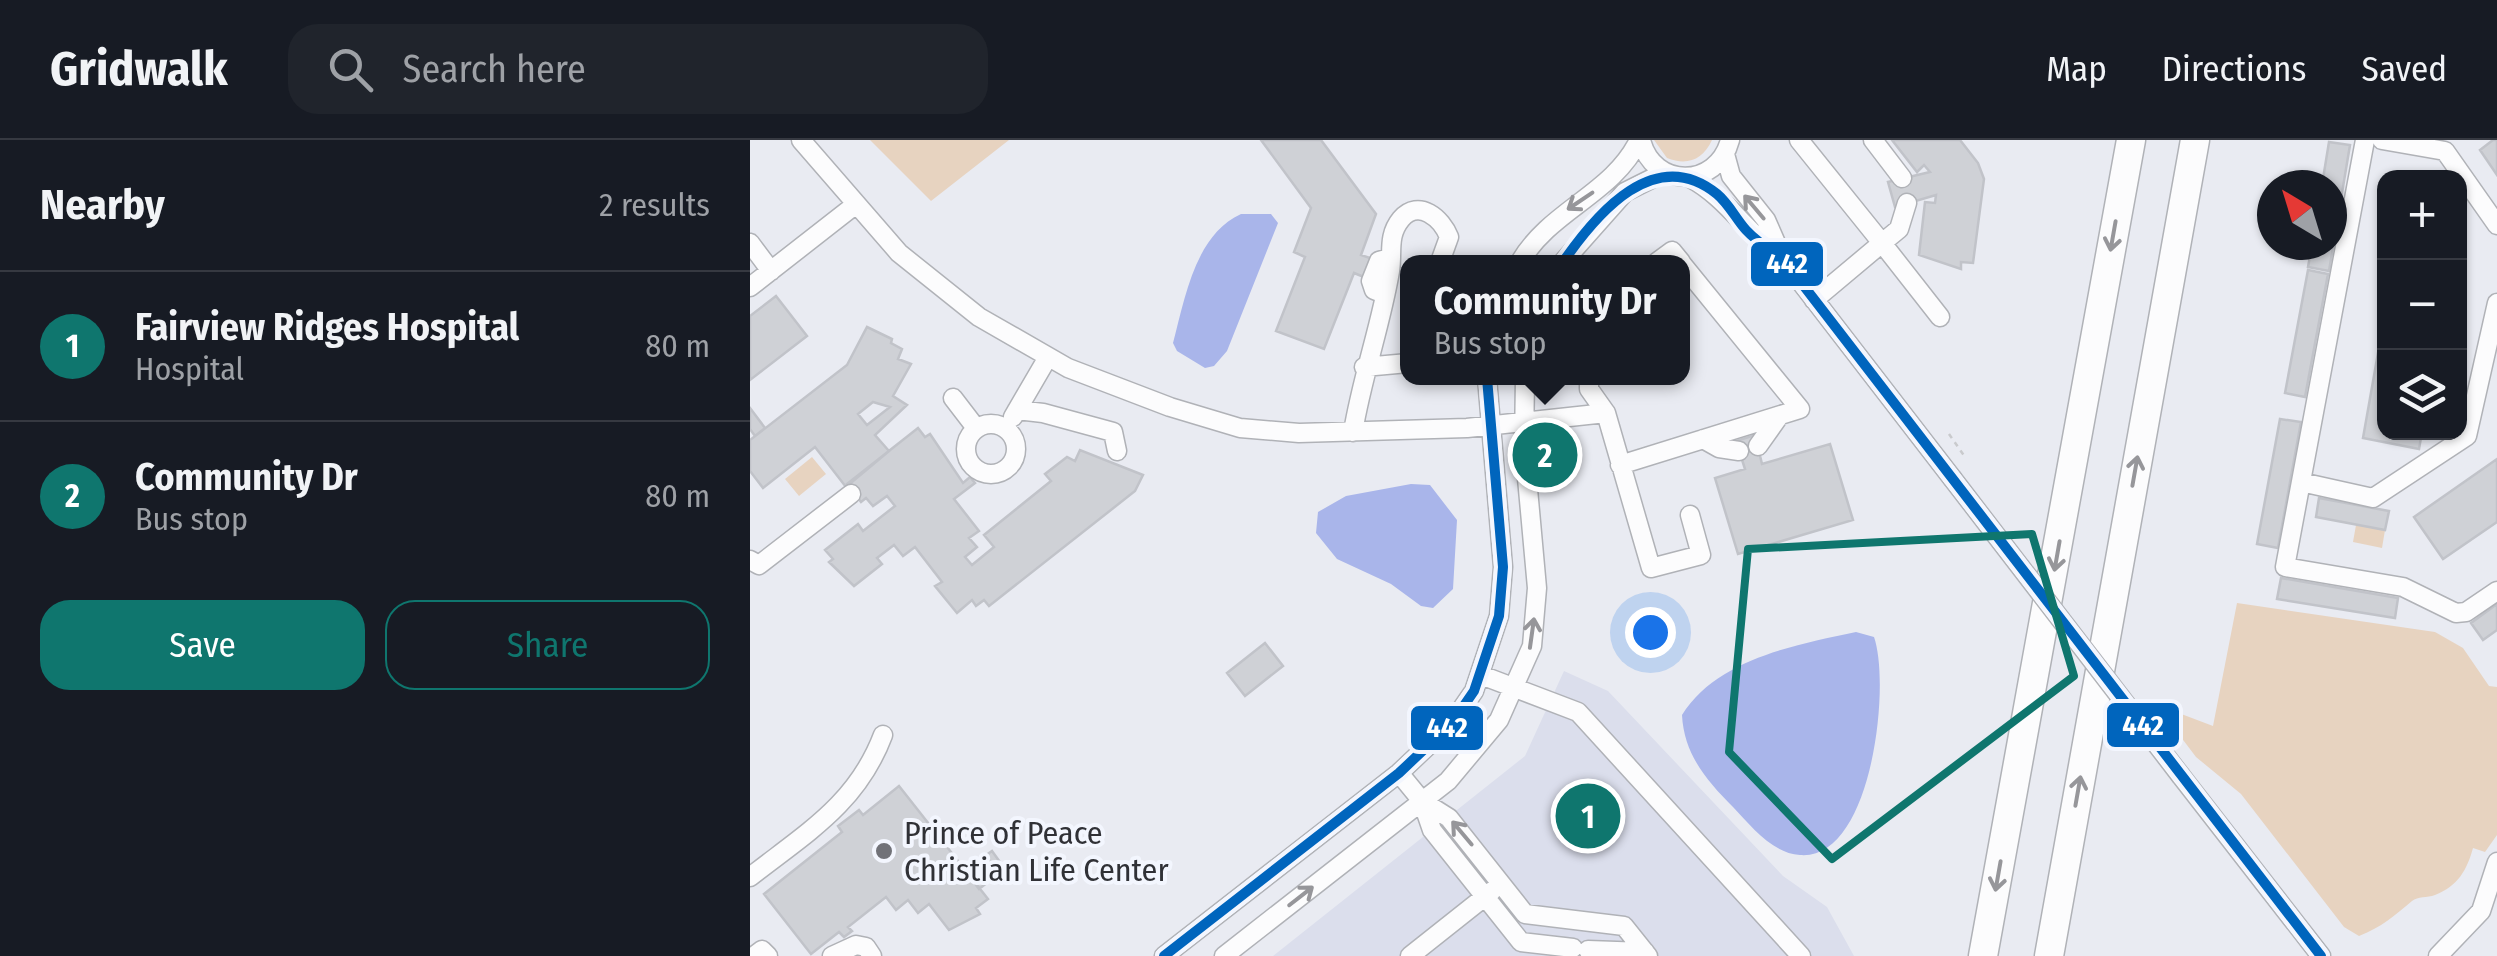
<!DOCTYPE html>
<meta charset="utf-8">
<style>
:root{--surface:#171b24;--page:#20242c;--text:#f1f3f6;--muted:#9ea1a6;--line:#363941;--accent:#0f766e}
body{margin:0;font-family:"Fira Sans Condensed",sans-serif;background:var(--page);color:var(--text)}
.controls{position:absolute;right:30px;top:30px;display:grid;overflow:hidden;border-radius:20px;box-shadow:0 2px 8px #0004}
.controls button{width:90px;height:90px;display:grid;place-items:center;padding:0;border:0;border-bottom:2px solid var(--line);background:var(--surface);color:var(--text);font:50px sans-serif}
.compass{position:absolute;left:1507px;top:30px;width:90px;height:90px;border-radius:50%;background:var(--surface);box-shadow:0 2px 8px #0004;rotate:322deg}
.you{position:absolute;left:900px;top:492px;width:35px;height:35px;margin:-25px;border:8px solid #fff;border-radius:50%;background:#1a73e8;box-shadow:0 0 0 15px #1a73e833}
.badge{display:grid;place-items:center;width:65px;height:65px;border-radius:50%;background:var(--accent);color:#fff;font-size:32px;font-weight:700}
.pin{position:absolute;translate:-50% -50%;border:5px solid #fff;box-shadow:0 2px 10px #0006}
.popup{position:absolute;left:650px;top:115px;width:290px;height:130px;box-sizing:border-box;display:grid;place-content:center;border-radius:20px;background:var(--surface);filter:drop-shadow(0 2px 8px #0005);font-size:32px;white-space:nowrap;color:var(--muted)}
.popup b{font-size:38px;color:var(--text)}
.popup::after{content:'';position:absolute;left:50%;top:100%;margin-left:-20px;border:20px solid transparent;border-top-color:var(--surface)}
.list{margin:0;padding:0;list-style:none}
h2{display:flex;justify-content:space-between;align-items:center;height:130px;margin:0;padding:0 40px;font-size:42px}
h2 small{font-size:32px;font-weight:400;color:var(--muted)}
.list li{display:grid;grid-template-columns:65px 1fr auto;gap:30px;align-items:center;box-sizing:border-box;height:150px;padding:0 40px;border-top:2px solid var(--line)}
.list b{display:block;font-size:38px;white-space:nowrap}
.list p{margin:0;font-size:32px;white-space:nowrap;color:var(--muted)}
.list em{font-size:32px;font-style:normal;color:var(--muted)}
.actions{display:flex;gap:20px;padding:30px 40px}
.actions a{flex:1;padding:22px 0;border:2px solid var(--accent);border-radius:30px;text-align:center;font-size:35px;color:var(--accent)}
.actions .main{background:var(--accent);color:#fff}
.icon{flex:none;width:55px;height:55px;fill:none;stroke:currentColor;stroke-width:2;stroke-linecap:round;stroke-linejoin:round}
.map{position:relative;flex:none;width:1747px;height:816px;overflow:hidden}
header{display:flex;align-items:center;gap:60px;box-sizing:border-box;height:140px;padding:0 50px;background:var(--surface);border-bottom:2px solid var(--line)}
header strong{font-size:48px}
nav{display:flex;gap:55px;margin-inline-start:auto;font-size:35px}
.search{width:700px;height:90px;background:var(--page);display:flex;align-items:center;gap:25px;box-sizing:border-box;padding:0 35px;border-radius:30px;color:var(--muted);font-size:38px}
main{display:flex}
aside{flex:1;background:var(--surface)}
.map>svg:first-child{display:block}
.built{fill:#dbdeec}
.green{fill:#e7d3c0}
.water{fill:#a9b5ea}
.building{fill:#cfd1d6;stroke:#c1c3c9;stroke-width:2.5;fill-rule:evenodd}
.lines{fill:none;stroke-linecap:round;stroke-linejoin:round}
.minor-casing{stroke:#b0b2b7;stroke-width:21}
.highway-casing{stroke:#b0b2b7;stroke-width:31}
.path{stroke:#c9cacd;stroke-width:2.5;stroke-dasharray:5 5;stroke-linecap:butt}
.minor{stroke:#fcfcfd;stroke-width:18}
.highway{stroke:#fcfcfd;stroke-width:28}
.minor-bridge-casing{stroke:#b0b2b7;stroke-width:21;stroke-linecap:butt}
.minor-bridge{stroke:#fcfcfd;stroke-width:18}
.bus-1-casing{stroke:#f3f6fe;stroke-width:18}
.bus-1{stroke:#0065bd;stroke-width:10}
.oneway{stroke:#96969a}
.marked{fill:none;stroke:#0f766e;stroke-width:8;stroke-linejoin:round}
.poi-dot{fill:#717278;stroke:#f3f6fe;stroke-width:4}
.labels{text-anchor:middle;stroke-width:8;stroke-linejoin:round;paint-order:stroke}
.poi-label{font-size:32px;fill:#303136;stroke:#f3f6fe;text-anchor:start}
.line-badge{stroke:#f3f6fe;stroke-width:4}
.badge-label{font-size:28px;text-anchor:middle;font-weight:bold;fill:#fff}
</style>
<header>
<strong>Gridwalk</strong>
<div class="search"><svg class="icon" aria-label="search" viewBox="0 0 24 24"><circle cx="10" cy="10" r="6"/><path d="M15 15l6 6"/></svg>Search here</div>
<nav><a>Map</a><a>Directions</a><a>Saved</a></nav>
</header>
<main>
<aside>
<h2>Nearby<small>2 results</small></h2>
<ul class="list">
<li><span class="badge">1</span><div><b>Fairview Ridges Hospital</b><p>Hospital</p></div><em>80 m</em></li>
<li><span class="badge">2</span><div><b>Community Dr</b><p>Bus stop</p></div><em>80 m</em></li>
</ul>
<div class="actions"><a class="main">Save</a><a>Share</a></div>
</aside>
<div class="map">
<svg width="1747" height="816" viewBox="0 0 1747 816">
<rect width="100%" height="100%" fill="#e9ebf2"/>
<path class="built" d="M814 531 858 551 1033 736 1077 767 1104 816H523L775 616Z"/>
<path class="green" d="M120 0H259L181 61Z
M904 0H962C953 20 937 26 917 18Z
M62 317 76 334 49 356 35 339Z
M1606 385 1635 390 1632 408 1603 402Z
M1487 463 1685 492 1713 508 1739 546 1747 547V695L1735 712 1723 708C1717 730 1708 746 1685 755 1677 758 1668 756 1662 761 1644 776 1632 787 1609 796L1594 787 1491 654 1446 617 1418 580 1426 572 1463 586Z"/>
<path class="water" d="M491 74H521L528 83 477 211 464 226 455 228 427 211 423 203C435 158 445 95 491 74Z
M661 344 680 345 707 380 703 449 683 468 671 466 641 444 587 419 566 393 568 372 596 356Z
M1106 492 1124 497C1141 545 1122 721 1050 715 1022 713 1001 686 983 667 956 640 934 614 932 575 967 519 1045 505 1106 492Z"/>
<path class="building" d="M511 0H571L626 74 611 115 626 120 619 139 604 133 574 209 526 191 555 117 544 112 561 68Z
M1142 0H1210L1228 23 1234 39 1223 123 1211 122V129L1169 115 1175 62 1185 63 1186 55 1145 67 1138 42 1180 32 1174 25 1167 32Z
M1743 0H1747V35L1730 10Z
M1579 2 1600 5 1579 131 1558 127 1562 105H1582V45H1572Z
M1558 130 1578 134 1555 257 1535 253Z
M26 156 57 196 0 240V176Z
M1634 179V292H1672L1669 309 1613 298Z
M117 187 142 199 141 203 152 209 148 219 161 224 143 256 157 265 125 295 139 311 96 347 65 307 13 348 0 331V300L97 225ZM123 262 140 267 117 285 108 274Z
M0 268 15 288 5 296 0 289Z
M1530 279 1551 282 1528 408 1507 404Z
M168 288 175 297 180 294 213 343 220 337 225 343 204 359 229 391 219 398 227 407 215 417 222 425 244 407 234 395 301 341 295 334 317 317 325 321 330 310 393 335 385 351 239 466 234 460 226 466 222 460 207 473 185 446 192 442 165 407 153 416 144 405 127 418 132 424 104 446 79 422 83 419 75 410 108 384 113 391 145 366 137 356 123 366 116 358 111 362 97 344Z
M1005 295 1012 324 1080 304 1103 380 988 414 965 338 995 329 986 301Z
M1747 319V382L1693 419 1664 377Z
M1569 358 1639 371 1635 390 1566 377Z
M1531 438 1648 458 1645 478 1527 459Z
M1747 464V490L1733 500 1721 483Z
M515 503 533 526 495 556 477 533Z
M149 646 238 759 226 768 230 774 199 790 179 764 168 773 158 760 146 770 136 757 98 787 102 791 94 797 89 792 61 814 14 754 92 692 88 686 109 670 113 675Z
M242 711 255 729 229 749 215 730Z"/>
<g class="lines">
<defs>
<path id="minor" d="M51 0 149 113 229 177 318 228 420 267 490 288 549 293 717 288 856 273 901 428 951 415 940 375
M891 0C903 49 967 49 980 0
M1049 0 1132 103 1064 160
M1123 0 1152 38
M1615 0 1535 427 1653 447 1706 473 1716 472 1747 451
M1632 0 1695 11 1747 85
M975 14 981 36 1016 80 1033 119 1202 338
M940 38C976 57 996 92 1029 116
M1157 63 1149 89 1132 103 1190 177
M0 103 21 131
M770 122C800 70 863 54 889 0
M813 122 875 52 913 33
M907 122 922 111 931 122
M0 147 105 65
M634 154 624 150 621 141 629 121 640 118
M614 227 658 223
M839 238V249L856 273
M203 258 226 288
M267 270 293 273 363 292 367 311
M263 277 298 217
M216 309a25 25 0 1 1 50 0a25 25 0 1 1-50 0Z
M603 292C612 237 631 185 640 131 643 113 637 96 651 79 669 58 692 79 699 97L690 122
M953 299 969 308 989 311
M1008 306 1030 275
M870 325 1050 269 932 124
M1551 342 1623 358 1717 296 1747 163
M0 420 9 425 101 354
M731 535 828 572 1051 816
M649 633 672 661 699 678 775 774 874 786 898 816
M1431 636 1571 816
M672 661 682 690 771 802 823 808
M0 737C56 693 107 664 133 595
M838 810 895 812
M4 816 12 810 18 816
M82 816 106 805 116 807 122 816
M414 816 649 633 702 583 724 551 749 476 753 427 737 238
M474 816 698 641 749 580 782 506 787 448 774 305 775 238
M660 816 742 751
M1688 816 1731 771 1747 722"/>
<path id="highway" d="M1233 816 1381 0
M1299 816 1445 0"/>
</defs>
<use href="#minor" class="minor-casing"/>
<use href="#highway" class="highway-casing"/>
<path class="path" d="M1199 294 1215 317"/>
<use href="#minor" class="minor"/>
<use href="#highway" class="highway"/>
<defs>
<path id="minor-bridge" d="M1202 338 1431 636"/>
</defs>
<use href="#minor-bridge" class="minor-bridge-casing"/>
<use href="#minor-bridge" class="minor-bridge"/>
<defs>
<path id="bus-1" d="M813 122C847 73 905 4 967 54 979 64 986 79 996 90 1007 102 1020 110 1033 119L1571 816
M414 816 649 633 702 583 724 551 749 476 753 427 737 238"/>
</defs>
<use href="#bus-1" class="bus-1-casing"/>
<use href="#bus-1" class="bus-1"/>
</g>
<defs><path id="oneway-shaft" d="M-6 0H5M1.5-3L5.5 0L1.5 3" fill="none" stroke-width="1.6" stroke-linecap="round" stroke-linejoin="round" transform="scale(2.5)"/></defs>
<g class="oneway">
<use href="#oneway-shaft" transform="translate(830 61) rotate(146)"/>
<use href="#oneway-shaft" transform="translate(1004 67) rotate(-130)"/>
<use href="#oneway-shaft" transform="translate(1363 96) rotate(100)"/>
<use href="#oneway-shaft" transform="translate(1385 331) rotate(-80)"/>
<use href="#oneway-shaft" transform="translate(1307 416) rotate(100)"/>
<use href="#oneway-shaft" transform="translate(782 493) rotate(-82)"/>
<use href="#oneway-shaft" transform="translate(1328 651) rotate(-80)"/>
<use href="#oneway-shaft" transform="translate(712 693) rotate(-130)"/>
<use href="#oneway-shaft" transform="translate(1248 736) rotate(100)"/>
<use href="#oneway-shaft" transform="translate(551 756) rotate(-38)"/>
</g>
<path class="marked" d="M1282 394 1324 536 1082 719 979 612 998 409Z"/>
<circle class="poi-dot" cx="134" cy="711" r="10"/>
<g class="labels">
<g class="poi-label">
<text x="154" y="704">Prince of Peace<tspan x="154" dy="37">Christian Life Center</tspan></text>
</g>
</g>
<g class="line-badge">
<rect x="999" y="100" width="76" height="48" rx="10" fill="#0065bd"/>
<rect x="1355" y="561" width="76" height="48" rx="10" fill="#0065bd"/>
<rect x="659" y="564" width="76" height="48" rx="10" fill="#0065bd"/>
</g>
<g class="badge-label">
<text x="1037" y="133">442</text>
<text x="1393" y="595">442</text>
<text x="697" y="597">442</text>
</g>
</svg>
<div class="controls">
<button>+</button>
<button>−</button>
<button><svg class="icon" aria-label="layers" viewBox="0 0 24 24"><path d="M12 4l9 5-9 5-9-5zM3 14l9 5 9-5"/></svg></button>
</div>
<svg class="compass" viewBox="-18 -18 36 36"><path d="M0-13l5 13h-10z" fill="#e53935"/><path d="M0 13l5-13h-10z" fill="#9ea1a6"/></svg>
<div class="you"></div>
<div class="pin badge" style="left:838px;top:676px">1</div>
<div class="pin badge" style="left:795px;top:315px">2</div>
<div class="popup"><b>Community Dr</b>Bus stop</div>
</div>
</main>
